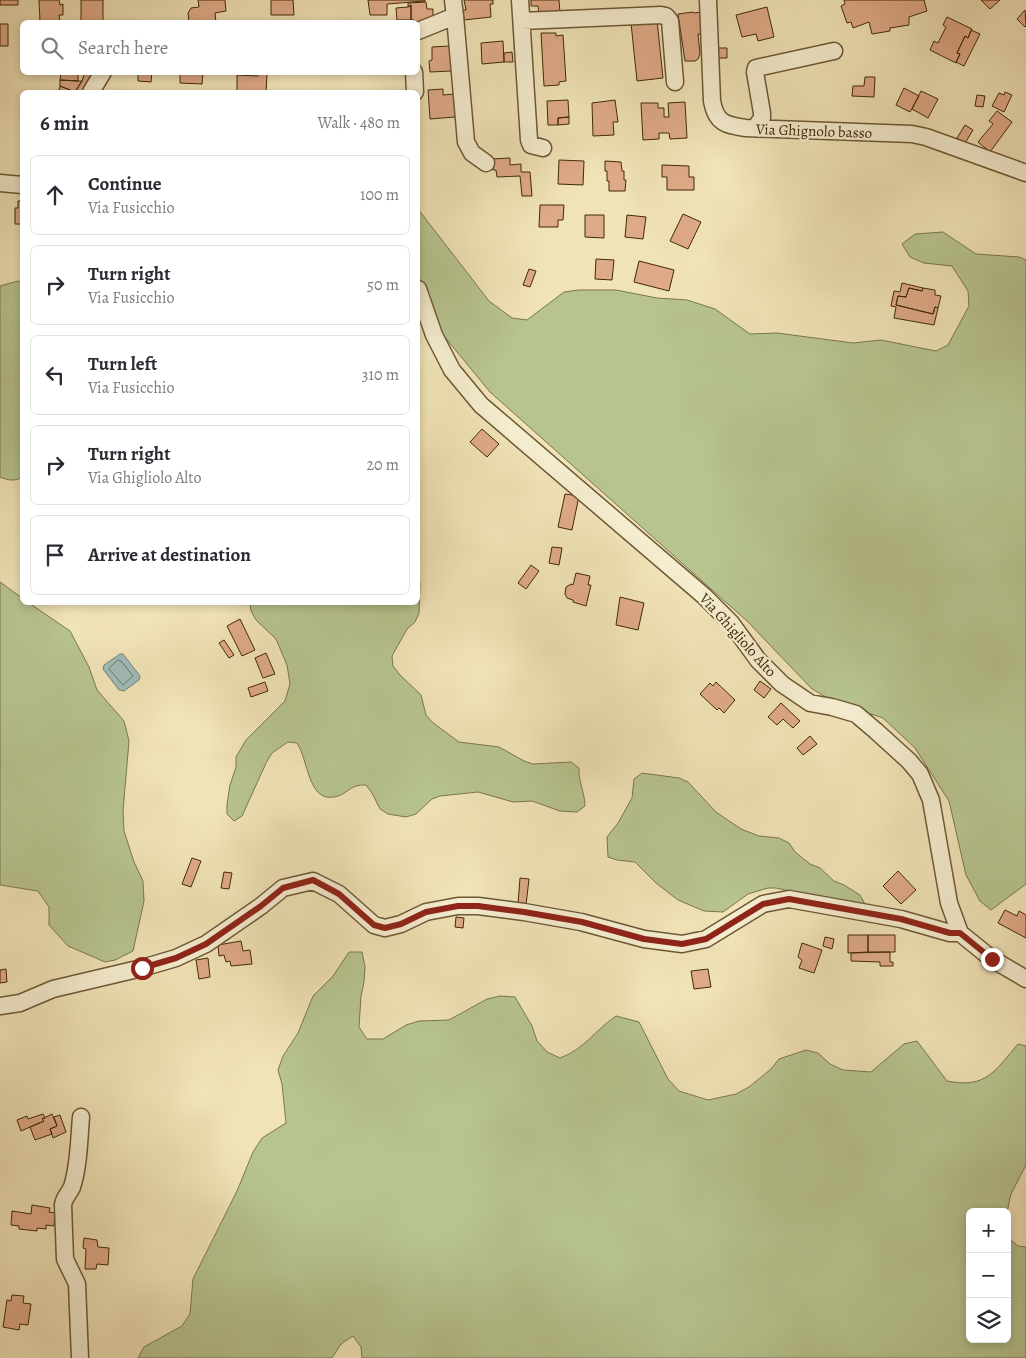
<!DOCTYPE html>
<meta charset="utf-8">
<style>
:root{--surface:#fff;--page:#f7f7f7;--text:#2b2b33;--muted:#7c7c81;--line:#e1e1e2}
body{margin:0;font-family:Alegreya,serif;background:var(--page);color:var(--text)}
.controls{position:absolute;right:15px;bottom:15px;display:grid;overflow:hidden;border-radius:8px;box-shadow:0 2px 8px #0003}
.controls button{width:45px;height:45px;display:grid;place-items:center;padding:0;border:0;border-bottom:1px solid var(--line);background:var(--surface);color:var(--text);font:25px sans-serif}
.stop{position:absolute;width:15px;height:15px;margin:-11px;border:4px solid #8f2418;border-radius:50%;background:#fff}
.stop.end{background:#8f2418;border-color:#fff;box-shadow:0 1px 5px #0008}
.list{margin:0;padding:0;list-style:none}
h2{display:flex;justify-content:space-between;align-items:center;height:65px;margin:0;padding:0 20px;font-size:21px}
h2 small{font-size:16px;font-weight:400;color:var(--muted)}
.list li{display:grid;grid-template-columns:32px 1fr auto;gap:15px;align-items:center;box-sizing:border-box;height:80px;margin:0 10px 10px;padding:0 10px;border:1px solid var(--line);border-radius:8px}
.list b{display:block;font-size:19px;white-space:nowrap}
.list p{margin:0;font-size:16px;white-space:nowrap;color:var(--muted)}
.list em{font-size:16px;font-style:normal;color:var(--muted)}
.icon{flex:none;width:28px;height:28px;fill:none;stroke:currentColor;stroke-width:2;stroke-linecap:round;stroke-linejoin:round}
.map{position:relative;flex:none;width:1026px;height:1358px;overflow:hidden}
.search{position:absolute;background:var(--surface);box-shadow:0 2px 8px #0003;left:20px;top:20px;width:400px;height:55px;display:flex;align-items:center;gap:12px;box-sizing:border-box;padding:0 18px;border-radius:8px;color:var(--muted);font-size:19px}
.panel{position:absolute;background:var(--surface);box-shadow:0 2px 8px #0003;left:20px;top:90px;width:400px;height:515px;border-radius:8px}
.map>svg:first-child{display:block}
.green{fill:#b7c490;stroke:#7c764c}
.water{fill:#9fbbb9;stroke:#798172}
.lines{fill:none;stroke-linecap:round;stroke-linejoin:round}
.shore{stroke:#707260;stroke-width:1}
.building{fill:#dfaa87;stroke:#412908}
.minor-casing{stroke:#6d5834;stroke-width:19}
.minor{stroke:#f5edd0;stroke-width:16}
.route{stroke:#8f2418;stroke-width:6}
.labels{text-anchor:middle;stroke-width:4.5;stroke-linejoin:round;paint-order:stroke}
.street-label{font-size:15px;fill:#412908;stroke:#f5edd0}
</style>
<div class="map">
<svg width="1026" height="1358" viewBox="0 0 1026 1358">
<rect width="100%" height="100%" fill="#f0e3b7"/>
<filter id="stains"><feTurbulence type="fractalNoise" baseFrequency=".004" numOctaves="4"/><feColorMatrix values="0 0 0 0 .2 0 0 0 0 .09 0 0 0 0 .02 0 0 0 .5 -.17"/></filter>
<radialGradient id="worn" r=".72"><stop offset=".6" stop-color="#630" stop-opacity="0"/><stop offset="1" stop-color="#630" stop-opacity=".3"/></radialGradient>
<path class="green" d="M418 209 489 301 512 318 527 320 564 292 579 290H616L657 298 687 300 715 309 750 334 777 333 853 343 881 340 936 351 948 345 969 306 968 291 952 266 924 263 910 257 902 244 915 234 943 232 976 254 1019 257 1026 260V884L991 910 980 901 966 875 949 801 915 748 883 718 835 702 812 689 747 621 490 392 430 319 425 295 418 273Z
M18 281 22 283V477C15 482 8 480 0 477V286Z
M418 580 420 583 419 613 415 622 407 629 392 656 393 666 400 675 421 695 426 715 432 722 459 742 499 747 524 761 533 764 571 762 579 768C578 781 585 793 585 806L577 812 560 811 532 801 513 802 478 792 440 796 432 799 416 814 406 817 388 814 380 809 372 793 366 785C349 784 348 795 334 797 308 802 308 759 297 743L288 742 272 753 267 761 242 816 234 821 227 814V804L230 785 236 767V757L246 740 285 701 290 684 287 665 276 639 256 620 251 611 250 603 418 602Z
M0 582 22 598V602L29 603 70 631 89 667 97 690 124 721 129 741 123 811 124 831 134 862 143 881 144 901 133 951 115 960 105 962 68 946 49 925V907L38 891 0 885Z
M642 773 679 778 688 782 716 812 741 829 759 836 779 838 789 843 795 852 810 864 820 868 834 881 844 885 860 895 865 904 812 896 776 888H768L748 894 723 912 704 911 678 900 656 883 635 862 617 860 608 857 607 837 618 823 632 798 634 779Z
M349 952H362L365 967 364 982 361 996 359 1027 367 1039H383L406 1025 419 1021 449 1020 487 999 500 996 515 997 532 1026 537 1041 547 1052 560 1058C585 1049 595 1030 616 1016L639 1022 668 1079 679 1091 708 1100 736 1094 749 1087 771 1069 779 1059 806 1050 818 1053 830 1064 843 1070 871 1072 904 1044 917 1041 947 1081C986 1089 995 1071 1018 1044L1026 1046V1165L1011 1194 1007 1212H970V1339H1007V1237L1018 1246 1026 1247V1358H362L361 1347 353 1336 341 1344 332 1358H138L144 1347 182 1326 190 1314 193 1279 237 1191 253 1152 262 1138 286 1123 282 1084 278 1070 283 1056 298 1033 313 996 333 976Z"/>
<path class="water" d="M120 654H123L140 676 139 680 124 691 119 690 103 669 104 665Z"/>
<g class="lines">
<path class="shore" d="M118 660 121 661 133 676 123 685 109 669Z"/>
</g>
<path class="building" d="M0 0H18V5H0Z
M39 0H59L60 5 63 4V15H59L60 22H40Z
M81 0H103V22L81 21Z
M198 0H225L226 11 215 13 216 22H189L188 13 191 8 199 7Z
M271 0H293L294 15H271Z
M368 0H425V1L387 4V15H370Z
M464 0H493V4H490L491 17 464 20 463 10H466Z
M531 0H559L560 13 539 14 538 6H531Z
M844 0H924L927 11 909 17V25L890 28V31L872 34 869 22 853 28 851 22 847 23 841 6 845 4Z
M981 0H1000L990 9Z
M426 2 427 9H433V21L414 22V20H411V5L408 7V3Z
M411 5V20H397L396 8 408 7Z
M767 7 774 37 758 41 756 34 742 37 736 15Z
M1025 10 1026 26 1025 27 1017 19Z
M693 12 694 13 701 12 705 34H698L700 54 698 59 695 61H685L678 14Z
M947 17 972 29 968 38 965 36 957 53 960 54 956 63 930 50 934 41 938 43 946 27 943 25Z
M657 20 663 78 637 81 631 23Z
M0 24H8V46H0Z
M971 30 980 34 964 66 956 62 960 54 957 53 965 36 968 38Z
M541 33H556V36L563 35 566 81 559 82V85L544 86Z
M503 41 504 62 482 64 481 43Z
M450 46 451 71 430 72 429 61 432 60V47Z
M716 48H727V58H716Z
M512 52 513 62H504V53Z
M61 72H78V81L60 80Z
M85 72H97L86 92H64L59 90 60 86 75 92 82 81Z
M138 72H152L151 82 138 81Z
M180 72H203L202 84 180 83Z
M258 74H267L266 92H237V75L258 76Z
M865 77H875L874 97 852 96 853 86H864Z
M60 80 78 81H82L75 92 60 86Z
M904 88 919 96 910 112 896 105Z
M443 89V95L454 94 455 117 430 119 428 90Z
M921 91 938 99 928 118 912 109Z
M1005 92 1012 95 1004 112 992 106 999 93 1004 95Z
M977 95 985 96 983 107 975 106Z
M568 100 569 117 558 118V125H548L547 101Z
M615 100 618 122H613L614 135 593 136 592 103Z
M685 102 687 138 670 139 669 133H659V139L643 140 641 103H658V108H664V117H669L668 103Z
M997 111 1012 122 990 152 978 142 993 124 989 121Z
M569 117V124L558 125V118Z
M965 125 973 130 965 143 957 138Z
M510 158V165L521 164V172H530L532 196H522L520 176 497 177 496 170H493L492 159Z
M559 160 584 161 583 185 558 184Z
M605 161 621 162 622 171H624V180H626L625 191H609V181H607V171H605Z
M662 165 689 166V177H694V190H667V177H662Z
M18 201H22V224H15V208H18Z
M540 205H564L563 220H558V227H539Z
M683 214 701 222 688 249 670 241Z
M585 215H604V238L585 237Z
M627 215 646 217 643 239 625 237Z
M596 259 614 260 612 280 595 279Z
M639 261 674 270 669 291 634 282Z
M529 269 536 271 530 287 523 285Z
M902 283 923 288 922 291 909 288 906 297 898 296 896 305 933 314 935 307 938 308 934 325 894 318 896 307 891 306 894 291 900 292Z
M909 288 922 291 923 288 935 290V295L941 296 938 308 935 307 933 314 896 305 898 296 906 297Z
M482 429 499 444 487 457 470 442Z
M565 494 579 496 572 530 558 527Z
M552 547 562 548 559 565 549 563Z
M531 565 539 571 526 589 518 583Z
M576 573 590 576 588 585H591L586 606 573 602V600L567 598 565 594 566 587 571 584 573 585Z
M620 597 644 603 638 630 616 625Z
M240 619 255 650 242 656 227 626Z
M224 640 234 655 229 658 219 643Z
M266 653 275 674 263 678 255 658Z
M760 681 771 689 764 698 754 690Z
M265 682 268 691 251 697 248 688Z
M716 682 735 700 724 713 719 708 717 710 700 694 710 683 713 686Z
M781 703 800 721 793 728 783 719 777 725 768 717Z
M810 736 817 744 803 755 797 748Z
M192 858 201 861 191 887 182 884Z
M898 871 916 890 901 904 883 886Z
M224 872 232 873 229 889 221 888Z
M520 878 529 879 526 905 518 904Z
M1005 910 1017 916 1019 911 1026 915V938L998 923Z
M456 917 464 918 463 928 455 927Z
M848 935H868V952L848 953Z
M868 935H895V952H868Z
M825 937 834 939 832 949 823 946Z
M241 941 243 951 250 950 252 964 231 966 230 961 226 962 224 955 219 956 218 945Z
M802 943 822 950 814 973 799 968 802 960 798 957Z
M890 952V962H893V966H880V962L851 961V953Z
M208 958 210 977 199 979 196 960Z
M6 969 7 982 0 983V970Z
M708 969 711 987 694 989 691 971Z
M43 1114 45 1118 42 1119 44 1121 21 1131 17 1120 27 1116 28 1119Z
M52 1114 57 1126 50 1129 52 1134 35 1140 30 1127 44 1121 42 1119Z
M60 1115 66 1132 53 1138 50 1129 57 1126 54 1117Z
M32 1205 50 1208 49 1212 55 1213 54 1226 46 1225V1229L37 1228V1231L19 1229V1226L11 1225 12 1211 31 1214Z
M84 1238 97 1240 98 1247 109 1248 108 1265 97 1264 96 1269H85L86 1249 83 1248Z
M12 1295 24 1296 23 1303 31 1304 28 1325 20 1324 19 1330 3 1327 7 1300 11 1301Z"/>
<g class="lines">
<defs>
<path id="minor" d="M520 0 529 140 531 145 543 148
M708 0 712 101C716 123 725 125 746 128L912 134 926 137 1026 173
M455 16 466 142 472 153 486 163
M522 21 661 15 666 16 670 21 675 82
M418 31 455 16 453 0
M414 72 415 92
M91 92 103 72
M755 128 762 118V113L755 72 756 68 834 51
M0 183 22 185
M418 289 434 335 452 370 481 405 704 596 731 623 758 660 782 684 810 703 832 707 856 714 876 731 909 761 920 774 931 800 949 903 960 933 992 959 1026 979
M0 1006 20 1003 53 989 142 968 176 958 206 944 261 906 283 888 313 881 339 894 374 925 385 928 401 924 426 912 458 906H478L524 912 581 922 644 939 682 944 706 939 763 904 789 899 901 919 950 933H960
M80 1358 77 1284 65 1259 63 1205C64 1197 69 1194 72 1187 79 1165 79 1140 81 1117"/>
</defs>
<use href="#minor" class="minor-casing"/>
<use href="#minor" class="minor"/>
</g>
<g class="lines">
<path class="route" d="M142 968 176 958 206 944 261 906 283 888 313 880 339 894 374 925 385 928 401 924 426 912 458 906H478L524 912 582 922 644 939 682 944 706 939 763 904 789 899 901 919 950 933H960L992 959"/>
</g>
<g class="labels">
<g class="street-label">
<text transform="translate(814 131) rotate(2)" y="5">Via Ghignolo basso</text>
<text transform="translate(738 635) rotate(48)" y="5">Via Ghigliolo Alto</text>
</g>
</g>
<rect width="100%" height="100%" filter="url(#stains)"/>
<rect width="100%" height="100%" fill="url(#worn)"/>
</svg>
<div class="controls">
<button>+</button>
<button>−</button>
<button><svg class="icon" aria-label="layers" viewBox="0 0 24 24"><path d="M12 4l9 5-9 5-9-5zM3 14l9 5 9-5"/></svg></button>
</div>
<div class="stop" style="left:142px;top:968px"></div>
<div class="stop end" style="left:992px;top:959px"></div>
<div class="search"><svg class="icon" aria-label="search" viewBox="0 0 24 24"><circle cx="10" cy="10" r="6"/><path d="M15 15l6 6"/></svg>Search here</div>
<section class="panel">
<h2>6 min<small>Walk · 480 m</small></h2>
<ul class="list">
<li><svg class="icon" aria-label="ahead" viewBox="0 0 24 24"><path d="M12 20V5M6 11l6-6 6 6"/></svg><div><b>Continue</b><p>Via Fusicchio</p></div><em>100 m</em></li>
<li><svg class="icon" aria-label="right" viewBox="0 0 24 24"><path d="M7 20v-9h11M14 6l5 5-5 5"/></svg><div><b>Turn right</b><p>Via Fusicchio</p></div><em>50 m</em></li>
<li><svg class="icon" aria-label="left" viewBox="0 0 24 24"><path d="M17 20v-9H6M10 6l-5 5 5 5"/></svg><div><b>Turn left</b><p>Via Fusicchio</p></div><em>310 m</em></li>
<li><svg class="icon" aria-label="right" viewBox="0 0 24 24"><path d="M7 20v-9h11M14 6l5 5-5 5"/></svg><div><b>Turn right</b><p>Via Ghigliolo Alto</p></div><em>20 m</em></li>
<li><svg class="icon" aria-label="arrive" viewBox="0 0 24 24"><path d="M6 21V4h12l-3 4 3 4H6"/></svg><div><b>Arrive at destination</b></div></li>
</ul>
</section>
</div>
